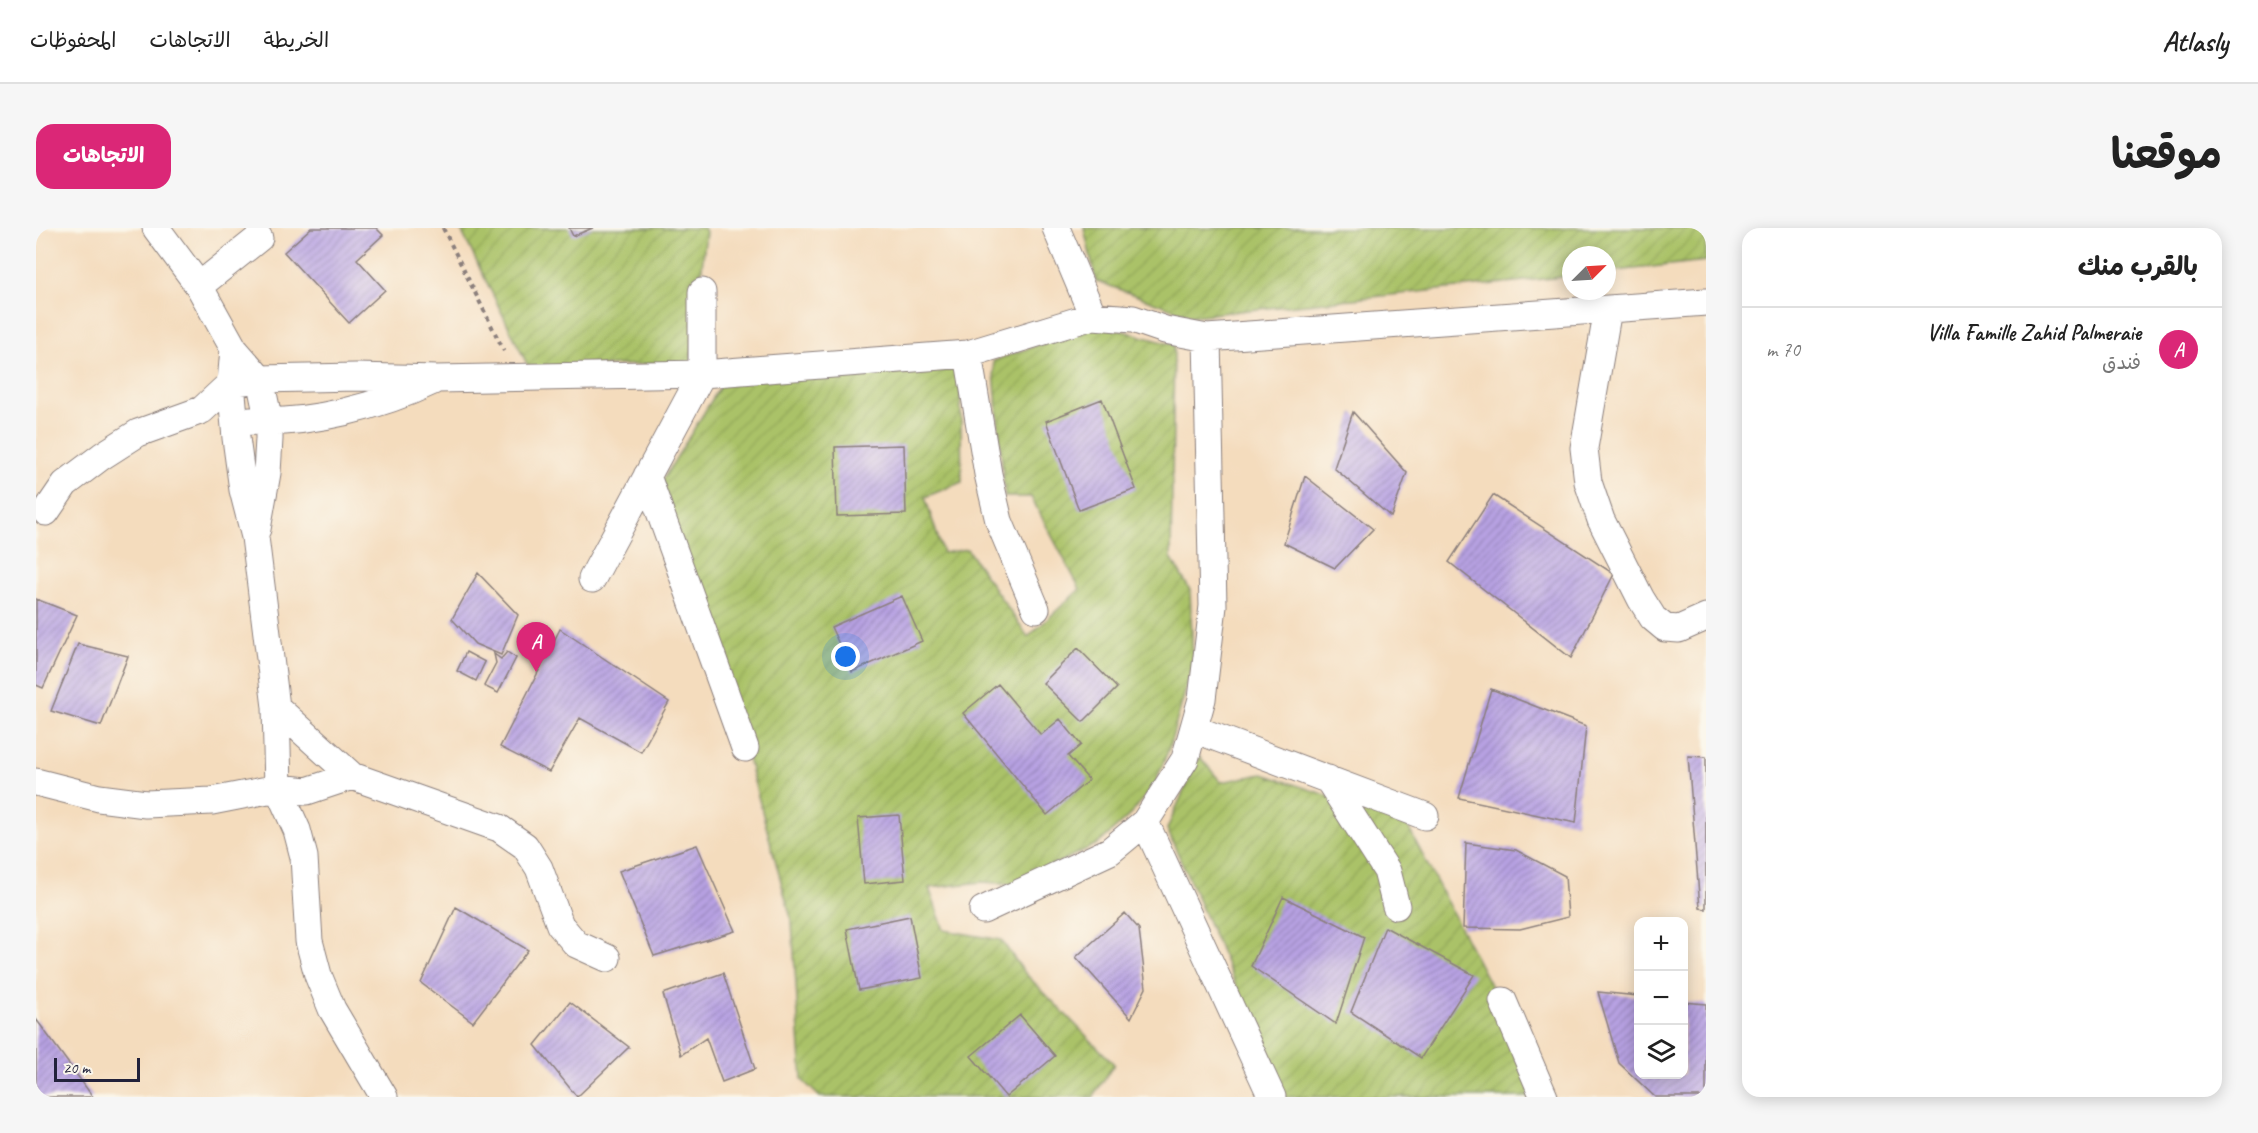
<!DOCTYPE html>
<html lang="ar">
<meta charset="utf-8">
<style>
:root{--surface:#fff;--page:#f6f6f6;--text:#222;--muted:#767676;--line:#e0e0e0;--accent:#db2777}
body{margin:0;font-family:Caveat,"Playpen Sans Arabic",sans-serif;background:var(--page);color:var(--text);direction:rtl}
.controls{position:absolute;right:18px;bottom:18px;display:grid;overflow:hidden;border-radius:12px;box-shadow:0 3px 15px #0003}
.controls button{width:54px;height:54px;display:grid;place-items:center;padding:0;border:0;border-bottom:2px solid var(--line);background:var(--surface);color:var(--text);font:30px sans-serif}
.compass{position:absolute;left:1526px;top:18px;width:54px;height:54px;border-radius:50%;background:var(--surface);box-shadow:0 3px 15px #0003;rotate:66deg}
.scale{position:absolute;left:18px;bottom:15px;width:86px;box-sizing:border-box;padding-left:6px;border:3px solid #22223b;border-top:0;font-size:16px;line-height:21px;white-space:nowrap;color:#22223b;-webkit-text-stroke:4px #fbf7ec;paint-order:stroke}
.you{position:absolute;left:810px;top:429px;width:21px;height:21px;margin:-15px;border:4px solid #fff;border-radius:50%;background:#1a73e8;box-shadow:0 0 0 9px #1a73e833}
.badge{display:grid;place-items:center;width:39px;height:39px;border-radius:50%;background:var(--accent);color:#fff;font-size:20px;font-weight:700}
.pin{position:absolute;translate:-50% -50px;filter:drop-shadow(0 2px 3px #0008)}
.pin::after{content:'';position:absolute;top:32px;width:21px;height:18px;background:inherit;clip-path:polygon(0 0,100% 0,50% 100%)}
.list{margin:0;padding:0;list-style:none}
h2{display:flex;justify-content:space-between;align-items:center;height:78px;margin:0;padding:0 24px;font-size:26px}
h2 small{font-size:20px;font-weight:400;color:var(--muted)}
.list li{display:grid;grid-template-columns:39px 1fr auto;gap:18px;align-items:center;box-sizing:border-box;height:84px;padding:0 24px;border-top:2px solid var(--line)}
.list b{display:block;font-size:22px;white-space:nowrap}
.list p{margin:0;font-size:20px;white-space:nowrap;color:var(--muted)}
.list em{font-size:20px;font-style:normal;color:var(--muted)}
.icon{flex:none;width:33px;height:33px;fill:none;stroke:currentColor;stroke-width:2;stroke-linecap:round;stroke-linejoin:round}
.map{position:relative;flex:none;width:1670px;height:869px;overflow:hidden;direction:ltr;border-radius:18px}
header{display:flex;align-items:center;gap:36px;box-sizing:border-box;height:84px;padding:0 30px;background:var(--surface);border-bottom:2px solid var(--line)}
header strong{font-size:28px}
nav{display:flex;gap:33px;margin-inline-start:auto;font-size:21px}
.intro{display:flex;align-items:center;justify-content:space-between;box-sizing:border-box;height:144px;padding:0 36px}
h1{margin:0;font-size:42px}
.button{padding:15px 27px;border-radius:18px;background:var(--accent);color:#fff;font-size:21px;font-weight:700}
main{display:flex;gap:36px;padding:0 36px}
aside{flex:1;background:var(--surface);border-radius:18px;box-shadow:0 3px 15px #0003}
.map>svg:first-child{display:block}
.garden{fill:url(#garden-furrows);stroke:#667251;stroke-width:1.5}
.building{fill:url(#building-hatch)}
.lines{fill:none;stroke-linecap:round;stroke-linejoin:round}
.street-casing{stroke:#8b7f7c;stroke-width:29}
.path{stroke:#8b7f7c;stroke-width:4;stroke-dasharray:4.5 4.5;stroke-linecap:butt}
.street{stroke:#fff;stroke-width:27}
</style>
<header>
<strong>Atlasly</strong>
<nav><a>الخريطة</a><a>الاتجاهات</a><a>المحفوظات</a></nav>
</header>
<div class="intro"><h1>موقعنا</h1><a class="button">الاتجاهات</a></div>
<main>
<aside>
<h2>بالقرب منك<small></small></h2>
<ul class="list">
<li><span class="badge">A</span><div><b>Villa Famille Zahid Palmeraie</b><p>فندق</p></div><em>70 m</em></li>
</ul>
</aside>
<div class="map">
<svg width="1670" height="869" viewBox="0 0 1670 869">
<defs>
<pattern id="garden-furrows" width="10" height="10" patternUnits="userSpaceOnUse" patternTransform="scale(1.5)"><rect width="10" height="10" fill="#aac267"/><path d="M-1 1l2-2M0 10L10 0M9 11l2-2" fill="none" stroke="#92a65a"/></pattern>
<pattern id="building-hatch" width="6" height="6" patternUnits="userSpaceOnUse" patternTransform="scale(1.5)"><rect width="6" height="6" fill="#b8a2e3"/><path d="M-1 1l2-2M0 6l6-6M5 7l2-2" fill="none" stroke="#9584b9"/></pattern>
</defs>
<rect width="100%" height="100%" fill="#fbf7ec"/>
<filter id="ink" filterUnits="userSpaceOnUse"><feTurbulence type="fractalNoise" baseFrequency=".0167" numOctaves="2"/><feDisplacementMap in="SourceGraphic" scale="12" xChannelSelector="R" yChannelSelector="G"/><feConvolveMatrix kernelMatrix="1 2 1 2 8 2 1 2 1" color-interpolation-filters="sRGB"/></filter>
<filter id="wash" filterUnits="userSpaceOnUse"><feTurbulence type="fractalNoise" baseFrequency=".008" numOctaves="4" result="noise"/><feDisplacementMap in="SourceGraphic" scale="24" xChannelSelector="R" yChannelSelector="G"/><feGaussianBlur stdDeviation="1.35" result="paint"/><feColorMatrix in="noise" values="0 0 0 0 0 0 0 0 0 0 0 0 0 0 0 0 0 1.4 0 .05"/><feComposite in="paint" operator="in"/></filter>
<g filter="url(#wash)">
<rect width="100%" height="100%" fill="#f4dcbd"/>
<path class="garden" d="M424 0H668L670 4 655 135 493 140Z
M1048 0H1670V33L1571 44V27H1535V48L1156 88 1060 53Z
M1061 96 1138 117 1135 330 1154 362 1157 436 1133 520 1119 556 1096 585 1063 615 977 656 946 654 893 660 908 702 965 712 988 744 1078 836 1057 869H784L766 852 756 694 709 520 626 253 685 157 704 152 924 141 926 254 889 269 907 325 931 321 992 409 1044 361 995 269H969L957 133Z
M1163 528 1185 554 1227 546 1369 593 1463 774 1499 869H1249L1131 601Z"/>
<g id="blocks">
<path class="building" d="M275 0H340L347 7 321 31 349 62 313 95 248 24Z
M533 0H557L537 8Z
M1066 171 1100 261 1043 282 1010 193Z
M1317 184 1371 245 1355 289 1298 240Z
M868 217 870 286 801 288 799 219Z
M1269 248 1337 301 1299 340 1248 315Z
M1457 267 1578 346 1535 430 1413 334Z
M442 345 482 387 465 427 439 416 416 391Z
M866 368 886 413 816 444 795 399Z
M0 371 41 387 7 460 0 457Z
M524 401 633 474 605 524 544 490 513 544 464 519Z
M42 416 92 428 65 498 15 483Z
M1042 420 1081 460 1047 494 1007 455Z
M430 424 449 434 440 453 421 443Z
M471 424 480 430 462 465 448 458 460 435 458 426 465 431Z
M962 456 1005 507 1024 491 1045 517 1032 528 1053 552 1011 587 927 485Z
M1455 461 1550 498 1540 595 1423 570Z
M1652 528 1670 529V681L1664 680Z
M863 587 869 652 828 656 822 590Z
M1430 615 1480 622 1529 648 1532 689 1484 701 1427 700Z
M661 617 699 703 618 728 583 643Z
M1247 669 1328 709 1300 796 1215 738Z
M420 679 492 722 437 794 385 755Z
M1089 685 1103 701 1110 760 1095 790 1040 729Z
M874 688 886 750 823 762 811 701Z
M1349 699 1438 747 1385 830 1315 784Z
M687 745 719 841 686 854 670 810 645 827 627 766Z
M1562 764 1602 768V846H1648V774L1670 776V869H1619L1583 835Z
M534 774 593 819 541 869 499 817Z
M984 787 1019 828 970 869 935 828Z
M0 791 57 869H0Z"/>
</g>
</g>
<g filter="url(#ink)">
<use href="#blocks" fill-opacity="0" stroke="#8b7f7c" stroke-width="1.5"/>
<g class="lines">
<defs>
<path id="street" d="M120 0 163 58 198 121 224 151 233 194V211L231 245 221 301
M1020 0 1057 88
M163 58 223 10
M1572 81 1548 220 1552 254 1565 292 1605 371 1617 390 1629 400 1643 401 1670 389
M198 121 195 155 200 210 207 262 219 309 240 479 242 560 261 602 268 629 273 713 282 747 296 781 348 869
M932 126 952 246 963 293 1000 381
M214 193C273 197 345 178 397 153
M611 248 709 520
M10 284 29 256 66 228 102 205 166 182 195 155 224 151 320 149 401 151 666 146 731 141 932 126 1057 88 1097 91 1129 102 1171 110 1670 74
M556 351 666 146V64
M240 479 316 548 463 600 489 618 503 640 524 697 540 716 571 730
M1158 501 1389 588
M1292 551 1351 643 1360 678
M0 554 63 570 110 576 176 573 242 560 271 563 316 548
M1109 594 1236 869
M947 682 1074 623 1109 594 1149 531 1166 471 1177 378 1171 110
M1467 773 1508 869"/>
</defs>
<use href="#street" class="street-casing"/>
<path class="path" d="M407 0 468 123"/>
<use href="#street" class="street"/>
</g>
</g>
</svg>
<div class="controls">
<button>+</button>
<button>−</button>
<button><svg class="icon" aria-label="layers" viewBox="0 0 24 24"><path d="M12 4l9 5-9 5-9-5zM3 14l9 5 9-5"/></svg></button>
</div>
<svg class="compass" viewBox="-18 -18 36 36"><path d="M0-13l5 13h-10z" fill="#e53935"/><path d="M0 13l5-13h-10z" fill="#767676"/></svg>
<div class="scale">20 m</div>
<div class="you"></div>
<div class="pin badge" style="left:500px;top:444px">A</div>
</div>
</main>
